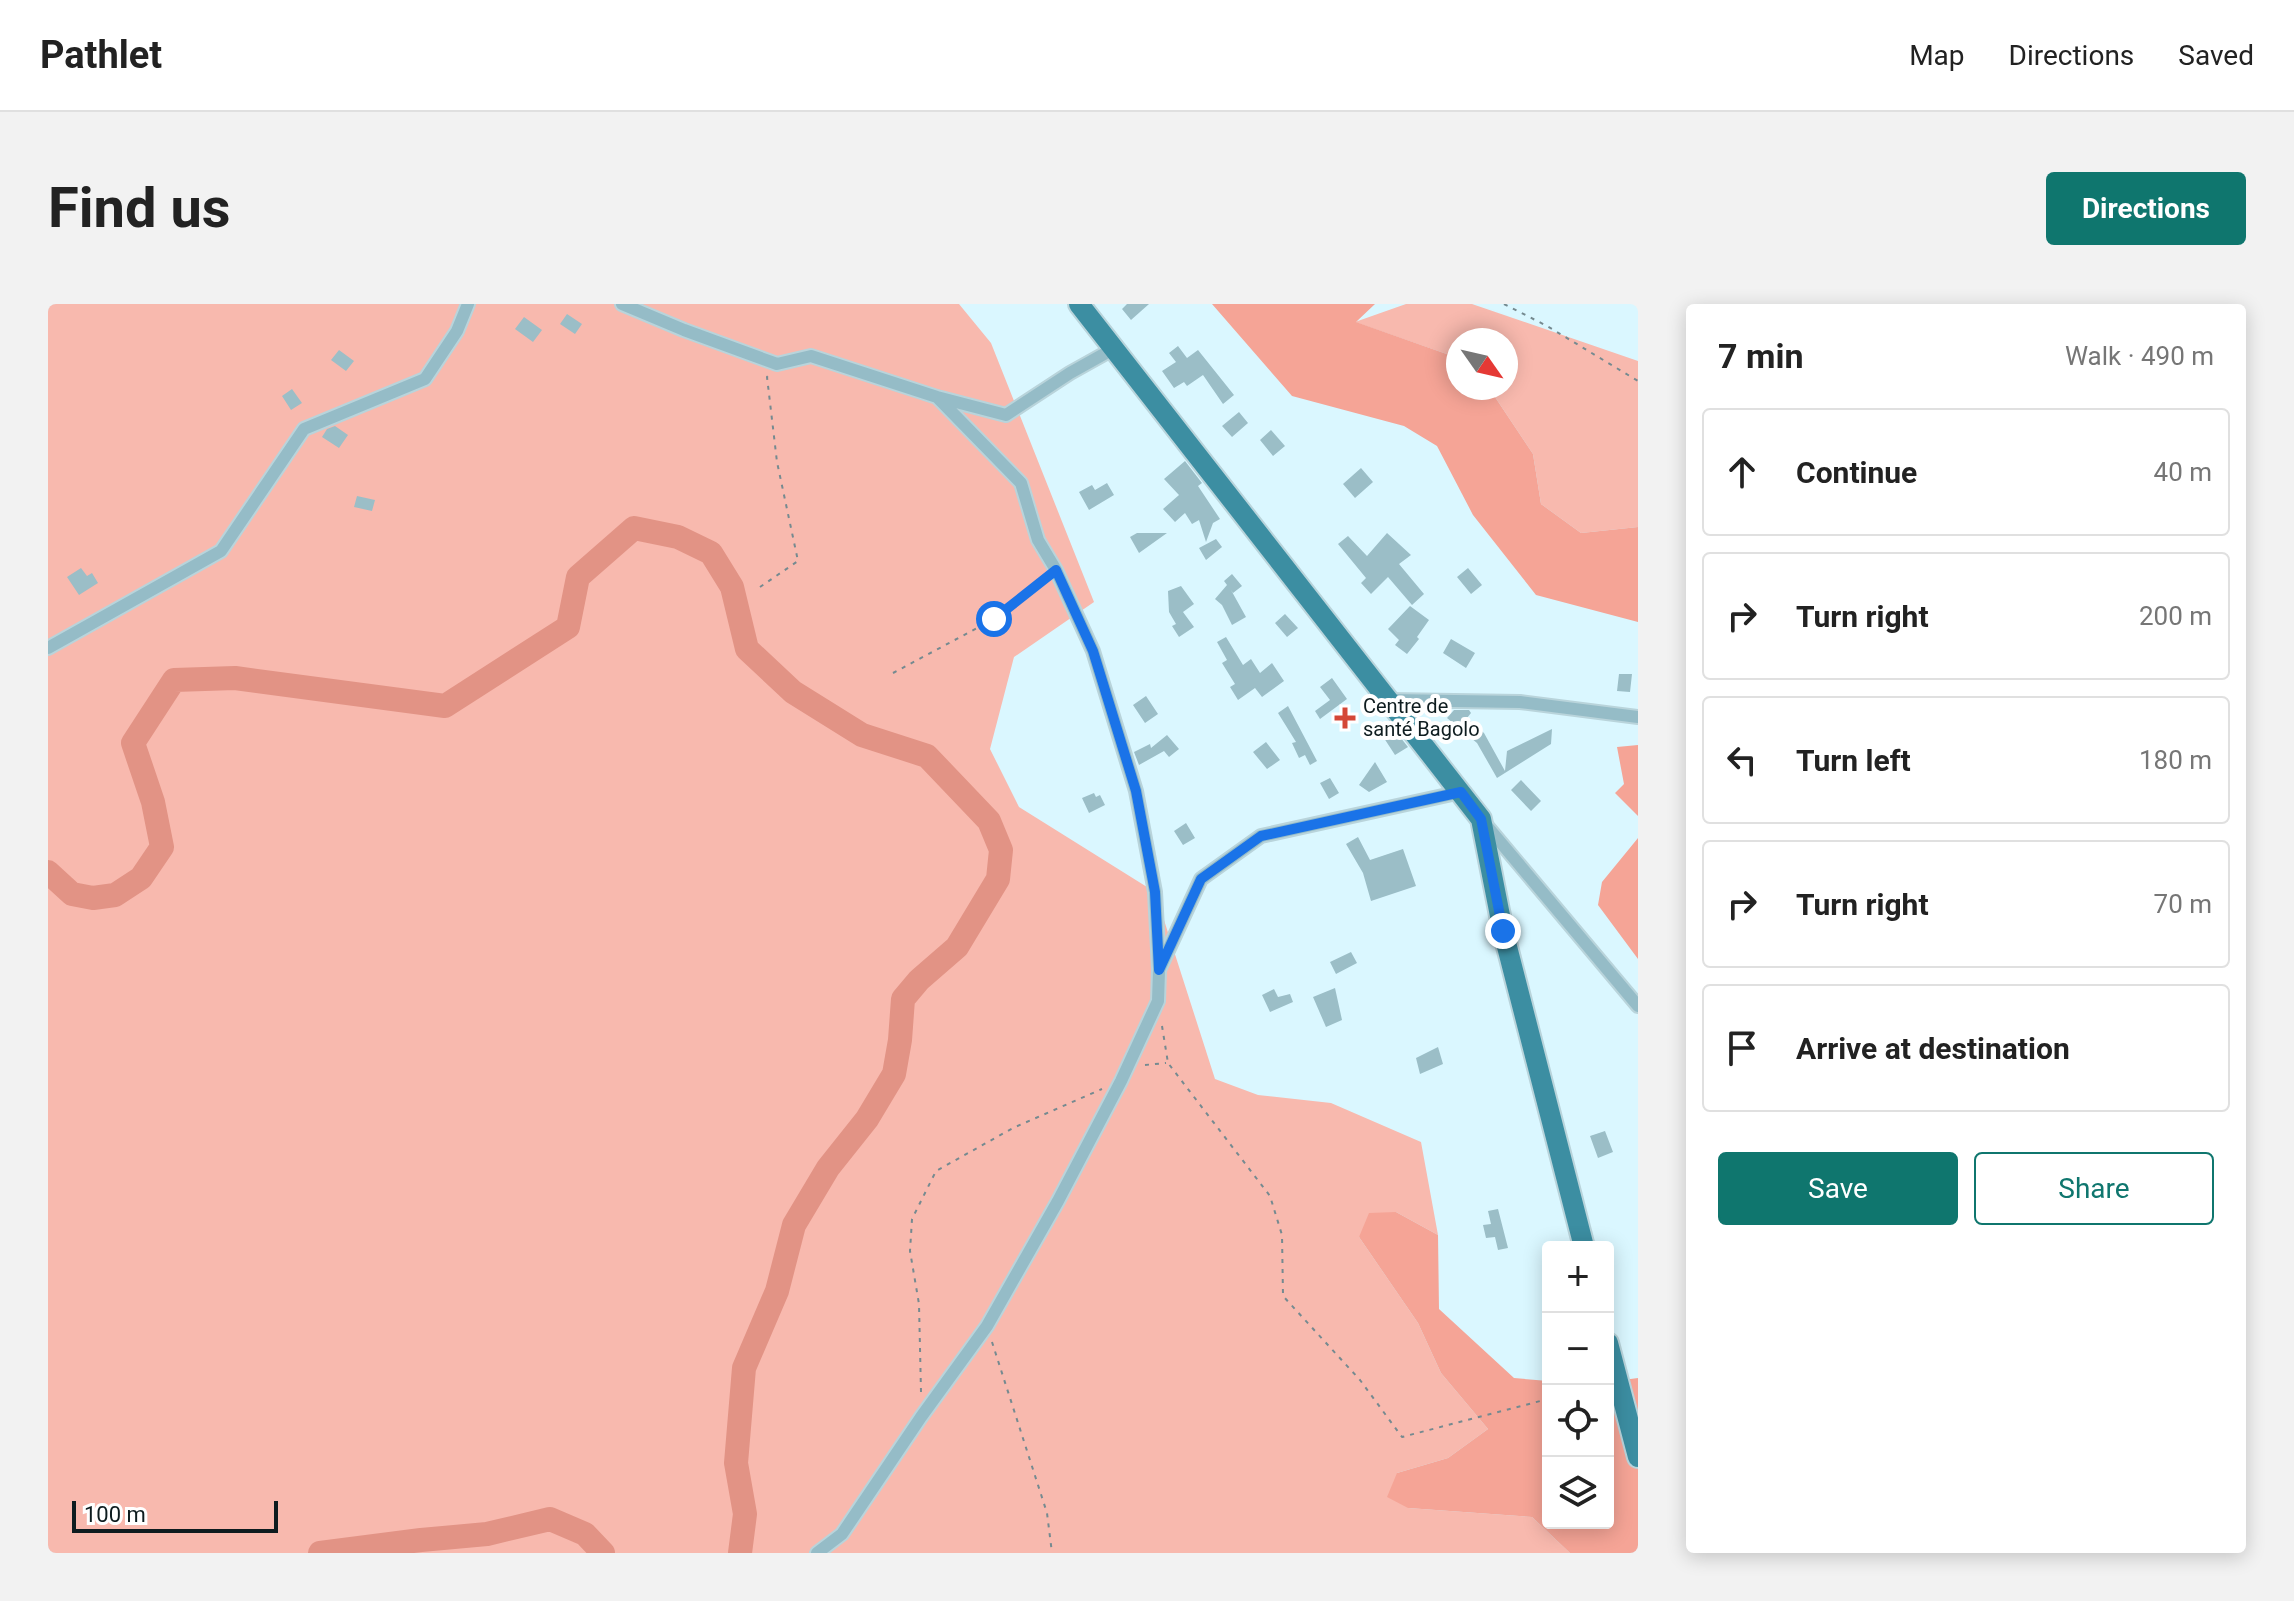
<!DOCTYPE html>
<meta charset="utf-8">
<style>
:root{--surface:#fff;--page:#f2f2f2;--text:#222;--muted:#767676;--line:#e0e0e0;--accent:#0f766e}
body{margin:0;font-family:Roboto,sans-serif;background:var(--page);color:var(--text)}
.controls{position:absolute;right:24px;bottom:24px;display:grid;overflow:hidden;border-radius:8px;box-shadow:0 4px 20px #0003}
.controls button{width:72px;height:72px;display:grid;place-items:center;padding:0;border:0;border-bottom:2px solid var(--line);background:var(--surface);color:var(--text);font:40px sans-serif}
.compass{position:absolute;left:1398px;top:24px;width:72px;height:72px;border-radius:50%;background:var(--surface);box-shadow:0 4px 20px #0003;rotate:124deg}
.scale{position:absolute;left:24px;bottom:20px;width:206px;box-sizing:border-box;padding-left:8px;border:4px solid #0e1c1f;border-top:0;font-size:22px;line-height:28px;white-space:nowrap;color:#0e1c1f;-webkit-text-stroke:6px #fff;paint-order:stroke}
.stop{position:absolute;width:24px;height:24px;margin:-18px;border:6px solid #1a73e8;border-radius:50%;background:#fff}
.stop.end{background:#1a73e8;border-color:#fff;box-shadow:0 2px 8px #0008}
.list{margin:0;padding:0;list-style:none}
h2{display:flex;justify-content:space-between;align-items:center;height:104px;margin:0;padding:0 32px;font-size:34px}
h2 small{font-size:26px;font-weight:400;color:var(--muted)}
.list li{display:grid;grid-template-columns:52px 1fr auto;gap:24px;align-items:center;box-sizing:border-box;height:128px;margin:0 16px 16px;padding:0 16px;border:2px solid var(--line);border-radius:8px}
.list b{display:block;font-size:30px;white-space:nowrap}
.list em{font-size:26px;font-style:normal;color:var(--muted)}
.actions{display:flex;gap:16px;padding:24px 32px}
.actions a{flex:1;padding:18px 0;border:2px solid var(--accent);border-radius:8px;text-align:center;font-size:28px;color:var(--accent)}
.actions .main{background:var(--accent);color:#fff}
.icon{flex:none;width:44px;height:44px;fill:none;stroke:currentColor;stroke-width:2;stroke-linecap:round;stroke-linejoin:round}
.map{position:relative;flex:none;width:1590px;height:1249px;overflow:hidden;border-radius:8px}
header{display:flex;align-items:center;gap:48px;box-sizing:border-box;height:112px;padding:0 40px;background:var(--surface);border-bottom:2px solid var(--line)}
header strong{font-size:38px}
nav{display:flex;gap:44px;margin-inline-start:auto;font-size:28px}
.intro{display:flex;align-items:center;justify-content:space-between;box-sizing:border-box;height:192px;padding:0 48px}
h1{margin:0;font-size:56px}
.button{padding:20px 36px;border-radius:8px;background:var(--accent);color:#fff;font-size:28px;font-weight:700}
main{display:flex;gap:48px;padding:0 48px}
aside{flex:1;background:var(--surface);border-radius:8px;box-shadow:0 4px 20px #0003}
.map>svg:first-child{display:block}
.green{fill:#f8b9ae}
.forest{fill:#f5a496}
.lines{fill:none;stroke-linecap:round;stroke-linejoin:round}
.river{stroke:#e29385;stroke-width:24}
.building{fill:#9bbec7}
.street-casing{stroke:#b9d4db;stroke-width:16}
.primary-casing{stroke:#b9d4db;stroke-width:24}
.path{stroke:#758a90;stroke-width:2;stroke-dasharray:4 6;stroke-linecap:butt}
.street{stroke:#95bcc7;stroke-width:12}
.primary{stroke:#3c8ea2;stroke-width:20}
.route{stroke:#1a73e8;stroke-width:10}
.poi-dot{fill:#d44736;stroke:#fff;stroke-width:3}
.labels{text-anchor:middle;stroke-width:8;stroke-linejoin:round;paint-order:stroke}
.poi-label{font-size:20px;fill:#0e1c1f;stroke:#fff;text-anchor:start}
</style>
<header>
<strong>Pathlet</strong>
<nav><a>Map</a><a>Directions</a><a>Saved</a></nav>
</header>
<div class="intro"><h1>Find us</h1><a class="button">Directions</a></div>
<main>
<div class="map">
<svg width="1590" height="1249" viewBox="0 0 1590 1249">
<rect width="100%" height="100%" fill="#daf7ff"/>
<path class="green" d="M0 0H911L943 39 1046 298 966 353 942 445 971 503 1107 588 1167 775 1210 791 1283 799 1373 838 1390 931 1348 908 1311 933 1370 1019 1393 1069 1440 1125 1400 1154 1349 1169 1360 1204 1484 1213 1522 1249H0Z
M1358 0H1424L1590 57V223L1533 229 1493 200 1485 150 1441 84H1458V36H1410V54L1307 18Z"/>
<path class="forest" d="M1164 0H1327L1308 18 1410 54V84H1441L1485 150 1493 200 1533 229 1590 223V318L1488 291 1425 211 1389 142 1356 122 1244 92Z
M1590 441V512L1567 489 1576 480 1569 443Z
M1590 534V655L1550 601 1554 578Z
M1348 908 1390 931 1391 1005 1466 1074 1500 1077V1219H1560V1078L1590 1074V1249H1522L1484 1213 1360 1204 1339 1193 1349 1169 1400 1154 1440 1125 1393 1069 1370 1019 1311 933 1321 909Z"/>
<g class="lines">
<path class="river" d="M0 568 24 590 45 594 67 591 93 574 114 543 105 498 85 439 126 376 187 374 397 402 520 323 530 273 586 224 630 233 663 249 684 283 699 345 745 388 814 431 879 452 941 517 953 546 950 575 909 643 871 676 855 695 852 736 846 770 819 815 780 864 746 921 729 987 696 1064 688 1159 697 1210 692 1249
M272 1249 373 1236 439 1230 502 1215 537 1230 555 1249"/>
</g>
<path class="building" d="M1079 0H1101L1083 16 1074 5Z
M519 10 534 20 527 30 512 20Z
M476 13 494 26 485 38 467 25Z
M1130 42 1139 54 1150 46 1186 91 1175 100 1155 71 1139 82 1136 78 1126 84 1114 67 1128 58 1121 49Z
M291 46 306 57 298 67 283 56Z
M244 85 254 99 243 106 234 92Z
M1191 108 1200 119 1184 133 1174 122Z
M287 122 300 131 291 144 274 133 279 125Z
M1223 126 1237 142 1225 152 1212 136Z
M1137 157 1154 179 1150 182 1172 215 1165 219 1158 238 1151 216 1144 220 1137 209 1127 218 1115 205 1131 191 1116 175Z
M1313 164 1325 178 1307 194 1295 180Z
M1059 179 1066 191 1041 206 1031 188 1044 181 1047 186Z
M309 192 327 196 324 207 306 203Z
M1089 229H1119L1091 249 1082 233Z
M1339 229 1363 251 1351 260 1376 290 1364 301 1340 273 1323 290 1313 279 1318 274 1290 240 1300 232 1319 252Z
M1168 235 1174 243 1158 256 1151 244Z
M33 264 39 272 44 269 50 279 31 291 19 273Z
M1420 264 1434 281 1423 290 1409 273Z
M1184 270 1194 282 1185 289 1183 286 1198 313 1184 321 1174 301 1167 295 1179 281 1176 277Z
M1133 282 1146 300 1135 308 1146 323 1131 333 1124 322 1128 320 1121 308 1120 287Z
M1362 302 1381 316 1369 333 1371 335 1359 350 1347 341 1351 336 1340 325Z
M1237 310 1250 324 1239 333 1227 319Z
M1178 333 1195 361 1203 355 1212 369 1224 359 1236 377 1214 393 1207 384 1190 396 1182 383 1187 380 1174 359 1179 356 1169 338Z
M1403 335 1427 349 1418 364 1395 349Z
M1571 370H1584L1582 388 1569 387Z
M1284 374 1299 395 1272 415 1267 407 1282 396 1272 383Z
M1098 392 1110 410 1097 419 1085 401Z
M1240 402 1269 457 1262 461 1257 451 1251 454 1244 439 1248 438 1230 409Z
M1406 406H1421L1423 409 1419 414 1436 429 1457 467 1459 447 1504 425 1503 440 1449 474 1429 439 1399 414Z
M1345 424 1360 443 1347 451 1334 431Z
M1119 431 1131 445 1121 453 1116 447 1091 461 1086 448 1102 440 1103 444Z
M1218 438 1232 456 1219 465 1205 448Z
M1327 458 1339 478 1321 488 1311 481Z
M1282 474 1291 489 1281 495 1272 479Z
M1473 476 1493 497 1483 507 1463 486Z
M1046 489 1048 493 1052 491 1057 501 1041 509 1034 494Z
M1138 519 1147 534 1135 541 1126 527Z
M1310 533 1322 556 1355 545 1368 582 1323 597 1315 569 1298 540Z
M1303 648 1309 659 1288 670 1282 658Z
M1287 684 1294 716 1278 723 1265 693Z
M1226 685 1230 693 1242 690 1245 698 1222 708 1214 691Z
M1390 743 1395 760 1372 770 1368 754Z
M1557 827 1565 848 1550 854 1542 832Z
M1450 905 1460 944 1450 946 1447 933 1438 934 1435 921 1443 920 1440 907Z"/>
<g class="lines">
<defs>
<path id="street" d="M574 0 636 26 729 60 763 52 889 93 958 111 1022 69 1065 45
M889 93 973 179 990 236 1008 266 1045 347 1088 487 1107 588 1111 664
M0 344 173 247 256 125 377 75 409 27 420 0
M1341 396 1472 398 1590 413
M1438 521 1590 702
M769 1249 794 1230 873 1113 939 1022 1010 897 1073 777 1110 697 1111 666 1153 575 1213 532 1413 488"/>
<path id="primary" d="M1031 0 1433 515 1455 627 1536 943
M1560 1039 1590 1153"/>
</defs>
<use href="#street" class="street-casing"/>
<use href="#primary" class="primary-casing"/>
<path class="path" d="M1456 0 1499 22 1590 77
M712 283 750 257 729 158 719 73 721 71
M845 369 946 315 996 275
M1114 722 1120 759 1222 892 1234 931 1235 992 1312 1076 1354 1133 1500 1095
M1097 761 1118 759
M944 1038 999 1209 1004 1249
M873 1088 871 1000 862 947 864 915 888 867 965 824 1054 785"/>
<use href="#street" class="street"/>
<use href="#primary" class="primary"/>
</g>
<g class="lines">
<path class="route" d="M946 315 1008 266 1045 347 1088 487 1107 588 1111 666 1153 575 1213 532 1413 488 1433 515 1455 627"/>
</g>
<path class="poi-dot" d="M1293 402h8v8h8v8h-8v8h-8v-8h-8v-8h8z"/>
<g class="labels">
<g class="poi-label">
<text x="1315" y="409">Centre de<tspan x="1315" dy="23">santé Bagolo</tspan></text>
</g>
</g>
</svg>
<div class="controls">
<button>+</button>
<button>−</button>
<button><svg class="icon" aria-label="locate" viewBox="0 0 24 24"><circle cx="12" cy="12" r="6"/><path d="M12 2v4M12 18v4M2 12h4M18 12h4"/></svg></button>
<button><svg class="icon" aria-label="layers" viewBox="0 0 24 24"><path d="M12 4l9 5-9 5-9-5zM3 14l9 5 9-5"/></svg></button>
</div>
<svg class="compass" viewBox="-18 -18 36 36"><path d="M0-13l5 13h-10z" fill="#e53935"/><path d="M0 13l5-13h-10z" fill="#767676"/></svg>
<div class="scale">100 m</div>
<div class="stop" style="left:946px;top:315px"></div>
<div class="stop end" style="left:1455px;top:627px"></div>
</div>
<aside>
<h2>7 min<small>Walk · 490 m</small></h2>
<ul class="list">
<li><svg class="icon" aria-label="ahead" viewBox="0 0 24 24"><path d="M12 20V5M6 11l6-6 6 6"/></svg><div><b>Continue</b></div><em>40 m</em></li>
<li><svg class="icon" aria-label="right" viewBox="0 0 24 24"><path d="M7 20v-9h11M14 6l5 5-5 5"/></svg><div><b>Turn right</b></div><em>200 m</em></li>
<li><svg class="icon" aria-label="left" viewBox="0 0 24 24"><path d="M17 20v-9H6M10 6l-5 5 5 5"/></svg><div><b>Turn left</b></div><em>180 m</em></li>
<li><svg class="icon" aria-label="right" viewBox="0 0 24 24"><path d="M7 20v-9h11M14 6l5 5-5 5"/></svg><div><b>Turn right</b></div><em>70 m</em></li>
<li><svg class="icon" aria-label="arrive" viewBox="0 0 24 24"><path d="M6 21V4h12l-3 4 3 4H6"/></svg><div><b>Arrive at destination</b></div></li>
</ul>
<div class="actions"><a class="main">Save</a><a>Share</a></div>
</aside>
</main>
